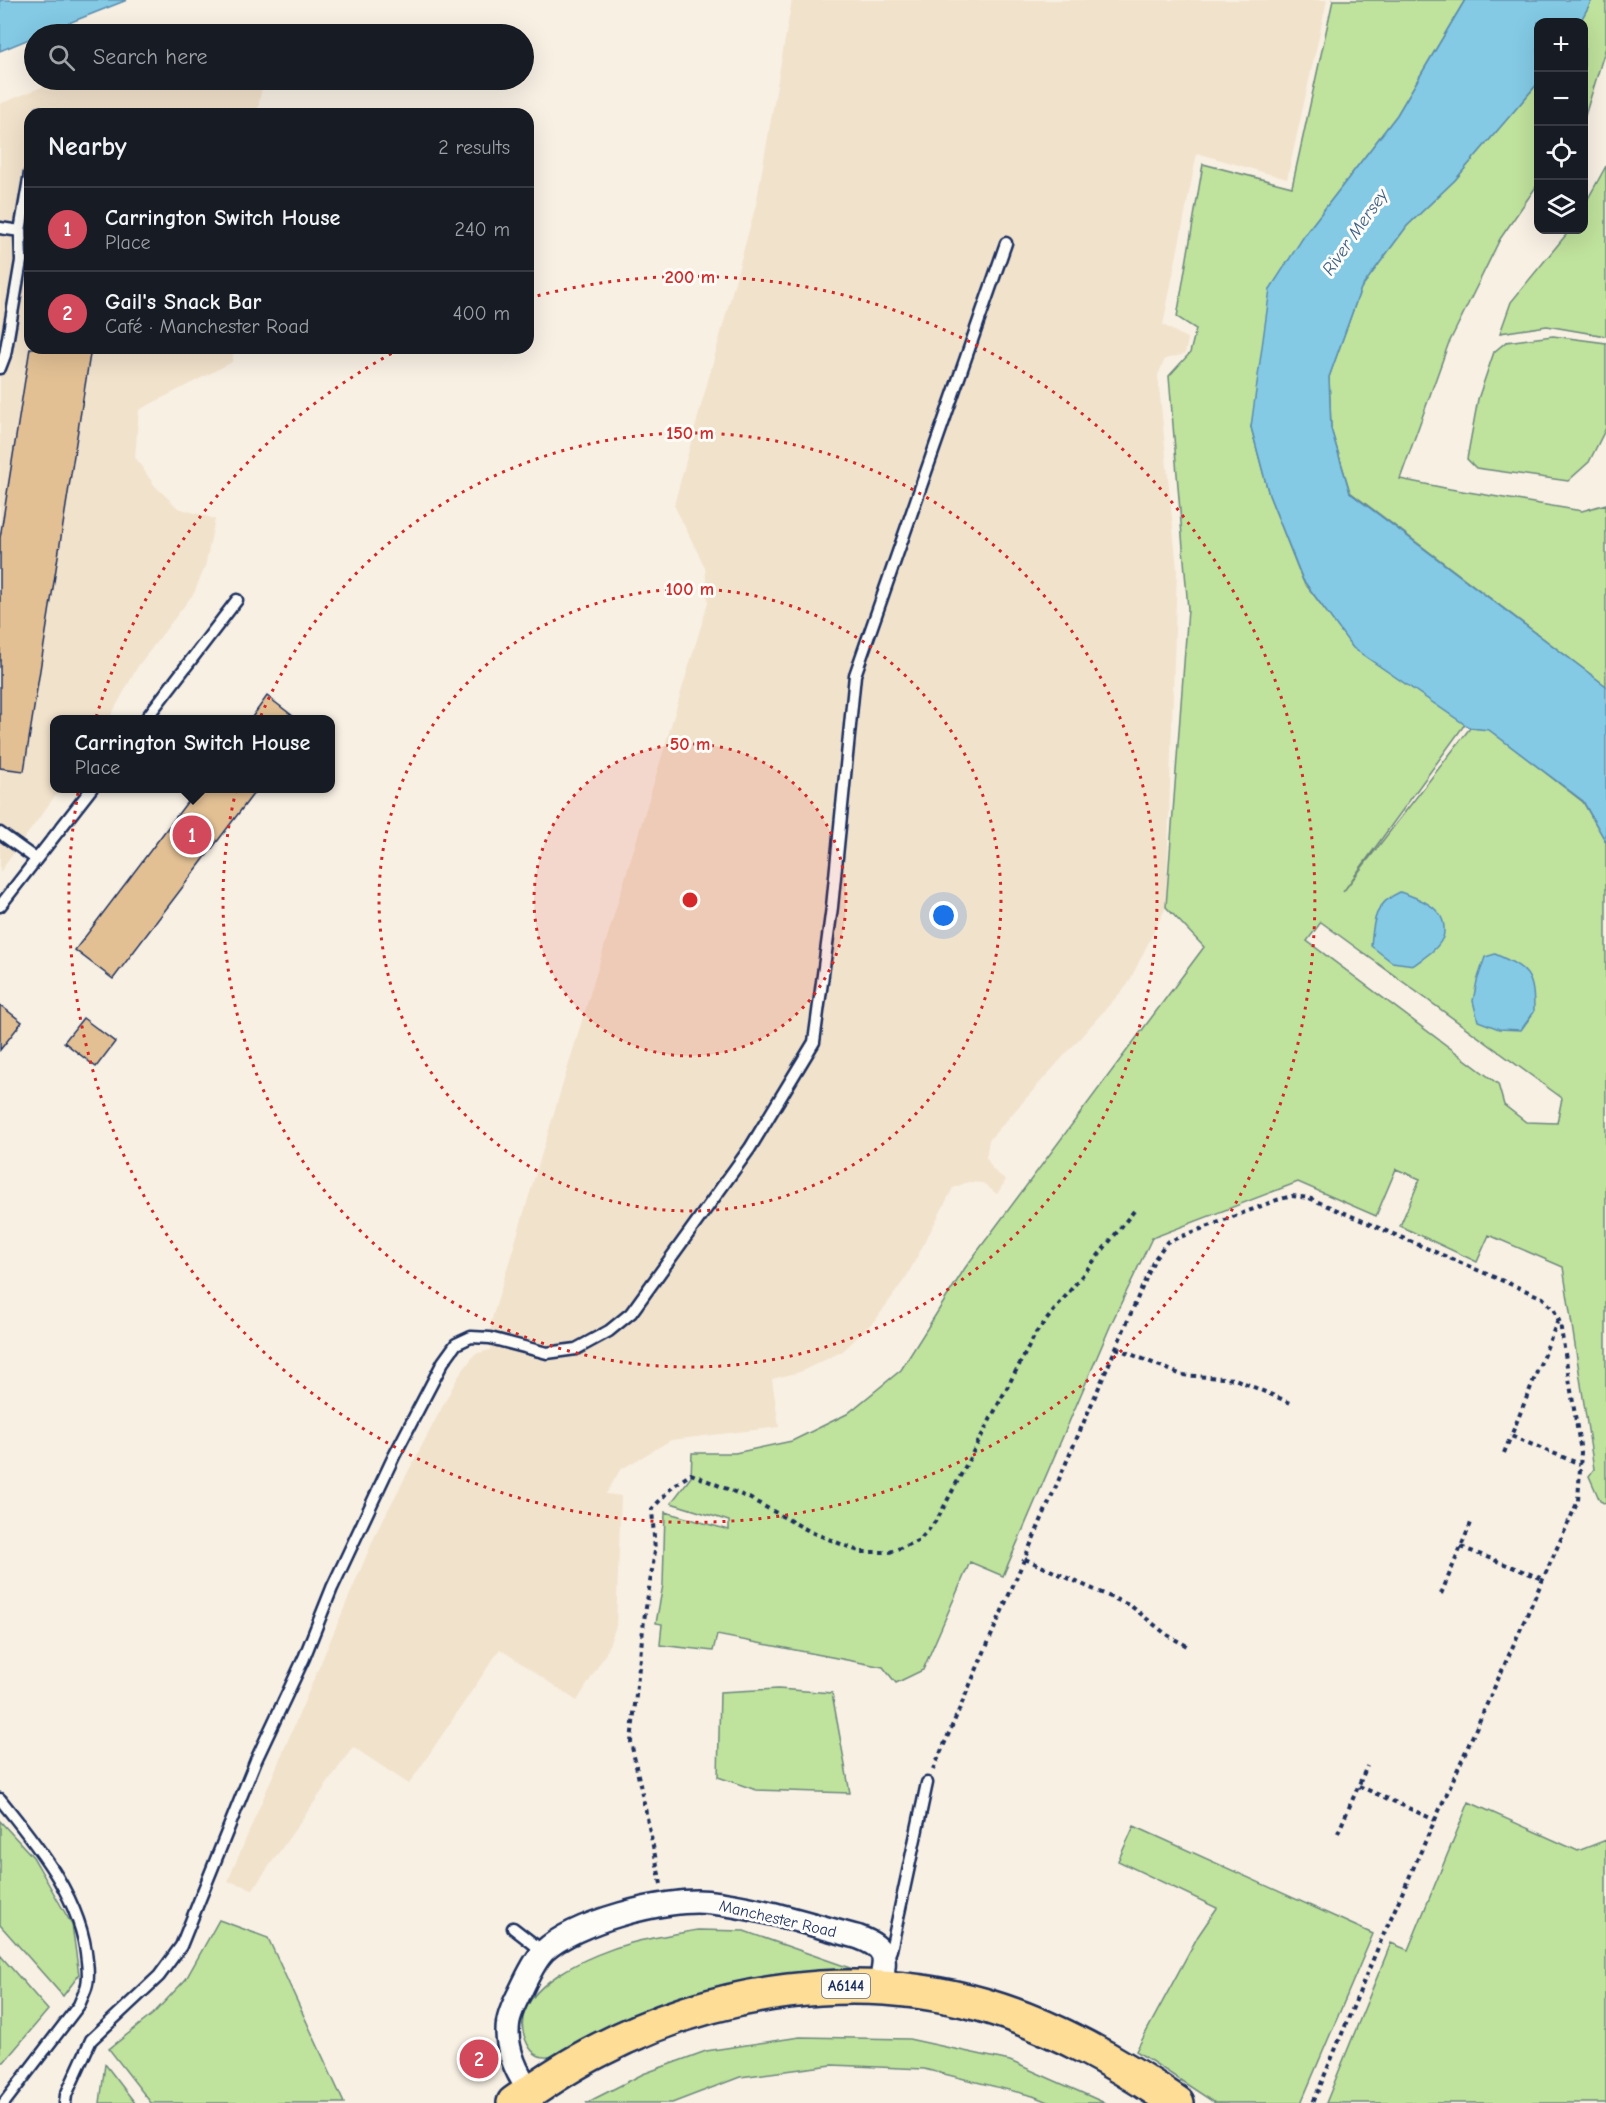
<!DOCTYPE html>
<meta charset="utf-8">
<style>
:root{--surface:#171b24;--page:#242831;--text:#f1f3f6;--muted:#9ea1a6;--line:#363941;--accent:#d1495b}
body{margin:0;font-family:"Comic Neue",sans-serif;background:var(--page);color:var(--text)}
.controls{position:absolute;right:18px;top:18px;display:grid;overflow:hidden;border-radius:12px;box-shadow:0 6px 24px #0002}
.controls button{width:54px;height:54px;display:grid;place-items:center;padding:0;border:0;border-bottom:2px solid var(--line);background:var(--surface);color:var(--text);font:30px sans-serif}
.you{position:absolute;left:944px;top:916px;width:21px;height:21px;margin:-15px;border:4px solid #fff;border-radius:50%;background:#1a73e8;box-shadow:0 0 0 9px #1a73e833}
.badge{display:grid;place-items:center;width:39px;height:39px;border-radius:50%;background:var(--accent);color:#fff;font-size:20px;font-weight:700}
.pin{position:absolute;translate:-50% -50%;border:3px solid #fff;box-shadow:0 2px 6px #0006}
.popup{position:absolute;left:50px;top:715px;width:285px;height:78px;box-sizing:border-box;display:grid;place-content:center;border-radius:12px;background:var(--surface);filter:drop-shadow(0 2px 4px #0005);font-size:20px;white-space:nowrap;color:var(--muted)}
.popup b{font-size:22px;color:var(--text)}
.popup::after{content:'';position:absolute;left:50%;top:100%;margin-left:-12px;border:12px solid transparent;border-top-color:var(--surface)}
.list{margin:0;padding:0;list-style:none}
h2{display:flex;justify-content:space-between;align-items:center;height:78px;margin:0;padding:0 24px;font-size:26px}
h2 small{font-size:20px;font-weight:400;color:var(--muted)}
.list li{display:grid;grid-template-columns:39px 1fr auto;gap:18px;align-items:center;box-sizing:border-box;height:84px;padding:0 24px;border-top:2px solid var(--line)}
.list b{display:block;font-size:22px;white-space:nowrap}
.list p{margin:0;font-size:20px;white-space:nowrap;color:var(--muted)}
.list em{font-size:20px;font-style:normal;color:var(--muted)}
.icon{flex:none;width:33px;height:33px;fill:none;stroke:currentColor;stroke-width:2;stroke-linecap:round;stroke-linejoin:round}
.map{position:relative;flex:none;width:1606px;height:2103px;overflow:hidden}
.search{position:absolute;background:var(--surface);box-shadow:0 6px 24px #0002;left:24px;top:24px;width:510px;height:66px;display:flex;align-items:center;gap:15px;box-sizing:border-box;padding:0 21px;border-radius:33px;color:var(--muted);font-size:22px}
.panel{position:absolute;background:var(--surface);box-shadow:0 6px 24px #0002;left:24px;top:108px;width:510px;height:246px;border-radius:18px}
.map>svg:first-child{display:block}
.built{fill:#f1e2cb}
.green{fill:#bfe29c;stroke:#6d887d;stroke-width:1.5;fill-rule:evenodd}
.water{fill:#84cae5;stroke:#5a8caf;stroke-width:1.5}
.building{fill:#e2c094;stroke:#1b2f5e;stroke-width:1.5}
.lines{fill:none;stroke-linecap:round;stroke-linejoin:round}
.service-casing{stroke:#1b2f5e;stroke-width:15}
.minor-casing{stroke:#1b2f5e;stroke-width:27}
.primary-casing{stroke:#1b2f5e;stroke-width:38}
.path{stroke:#1b2f5e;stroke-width:4;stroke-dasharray:4.5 4.5;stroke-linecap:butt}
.service{stroke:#fdfcf7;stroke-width:10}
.minor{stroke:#fdfcf7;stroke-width:22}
.primary{stroke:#fedd96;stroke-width:33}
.ring{fill:none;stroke:#d62828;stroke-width:3;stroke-dasharray:3 6}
.labels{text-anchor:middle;stroke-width:6;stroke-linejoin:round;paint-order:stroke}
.shield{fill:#fdfcf7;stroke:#5f6c8c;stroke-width:1.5}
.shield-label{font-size:15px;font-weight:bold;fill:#1b2f5e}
.street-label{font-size:16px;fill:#1b2f5e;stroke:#fdfcf7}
.water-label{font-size:18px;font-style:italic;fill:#3a5e86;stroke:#fdfcf7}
.centre{fill:#d62828;stroke:#fdfcf7;stroke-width:3}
.ring-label{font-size:18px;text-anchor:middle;font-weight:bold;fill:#d62828;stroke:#fdfcf7;stroke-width:6;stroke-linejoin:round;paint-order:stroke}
</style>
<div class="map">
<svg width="1606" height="2103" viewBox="0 0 1606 2103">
<rect width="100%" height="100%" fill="#f8f0e3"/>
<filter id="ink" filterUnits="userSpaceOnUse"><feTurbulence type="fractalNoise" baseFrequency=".0167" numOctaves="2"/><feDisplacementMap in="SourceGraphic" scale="12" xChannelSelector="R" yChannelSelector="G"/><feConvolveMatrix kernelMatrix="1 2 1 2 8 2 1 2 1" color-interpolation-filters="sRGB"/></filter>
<g filter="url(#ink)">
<path class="built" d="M792 0H1327L1287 179 1197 153 1163 325 1188 339 1185 354 1165 359 1158 375 1177 569 1166 907 1128 984 989 1140 986 1157 993 1170 1006 1180 997 1194 983 1183 968 1182 953 1188 907 1276 877 1318 843 1351 800 1372 772 1379 779 1427 671 1440 620 1470 606 1494 621 1496 616 1626 606 1653 577 1701 500 1649 409 1784 353 1747 253 1889 228 1881 377 1531 458 1377 475 1354 490 1350 491 1322 708 603 705 567 674 505 756 205Z
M74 80H263L257 114H30V348H234L232 362 139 410 135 457 154 485 178 508 215 519 205 567 194 593 138 666 109 719 54 720V788L60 789 0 872V104L47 85Z"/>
<path class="green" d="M1333 0H1465L1397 115 1306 233 1251 427 1269 495 1303 581 1354 648 1465 724 1343 892 1470 728 1489 729 1583 802 1606 842V1504L1600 1501 1589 1476 1594 1469 1563 1267 1489 1235 1477 1262 1400 1226 1420 1179 1396 1169 1376 1216 1298 1182 1152 1238 1112 1322 1003 1576 970 1562 923 1670 896 1683 883 1667 717 1635 713 1651 660 1645 662 1624 656 1623 663 1585 665 1512 729 1530V1521L671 1503 691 1477 692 1453H735L792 1441 847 1414 901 1370 965 1268 1204 947 1166 907 1188 609 1169 376 1190 353 1196 329 1177 317 1203 164 1292 187ZM1321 922 1562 1098 1557 1123 1526 1122 1504 1105 1498 1084 1307 941Z
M1592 0H1606V47L1584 119V22H1580Z
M1538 83V184L1500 239 1448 345 1400 479 1450 489 1582 511 1606 504V686L1350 492 1331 429 1329 377 1361 288 1407 226 1455 180Z
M1606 166V336L1547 326 1500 333 1511 302 1570 230H1584V206Z
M1553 336 1606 343V428L1589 462 1568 481 1476 468 1467 459 1478 399 1494 352 1506 342Z
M778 1689 832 1693 850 1793 756 1790 718 1777 720 1692Z
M1469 1802 1578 1851 1606 1840V2103H1326L1391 1943 1408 1950Z
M0 1821 33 1857 72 1925 79 1975 63 1996 0 1925Z
M1134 1826 1373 1934 1301 2103H1215L1136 2051 1198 1936 1217 1908 1118 1861Z
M219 1920 268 1938 344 2103H151L109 2049 153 2014 186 1979Z
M698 1930 744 1931 850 1968 847 1970C779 1974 710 1982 647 2009 631 2016 616 2023 601 2030 588 2037 559 2059 544 2057 533 2056 527 2045 524 2035 510 1987 594 1953 631 1943 652 1937 676 1934 698 1930Z
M0 1955 48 2010 4 2062H0Z
M800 2037 909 2039 1010 2061 1105 2103H1050L1033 2096 924 2069 832 2065 740 2077 672 2103H586L643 2074 706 2051Z
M105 2064 135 2103H100Z"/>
<path class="water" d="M0 0H127L41 34H34V37L0 51Z
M1465 0H1592L1580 22H1538V83L1455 180 1407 226 1361 288 1329 377 1331 429 1350 493 1606 686V842L1583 801 1489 730 1470 728 1353 648 1303 580 1269 495 1251 427 1270 289 1306 233 1397 115Z
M1400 892C1418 898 1445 907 1444 930 1444 933 1444 937 1442 939 1437 950 1423 958 1414 965L1392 962 1371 946C1373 920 1375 903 1400 892Z
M1495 954C1529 969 1534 974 1534 1012L1521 1030 1499 1029 1478 1021 1473 1001 1477 981 1485 957Z"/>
<path class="building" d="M30 348H91L24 771 0 768V538Z
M267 696 298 720H250Z
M197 789H257L113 979 75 950Z
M0 1005 22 1022 0 1050Z
M83 1018 115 1042 96 1067 64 1042Z"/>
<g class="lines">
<defs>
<path id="service" d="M40 114V113
M0 228 20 231
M0 368 5 355 21 261 20 231 30 173
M145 720 237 600
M0 833 36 859
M0 906 92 788
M0 1799C37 1845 82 1899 87 1961 88 1969 89 1980 86 1988 84 1994 81 2000 79 2005L4 2103
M513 1928 544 1952
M887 1960 891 1950 927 1783
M65 2103 66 2095 91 2040 159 1976 181 1946 256 1760 304 1658 332 1588 394 1456 443 1362 456 1344 471 1337 490 1338 547 1353 576 1349 609 1331 631 1313 750 1148 814 1042 832 907 855 675 1006 243"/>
<path id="minor" d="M530 2092C517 2073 505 2048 508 2024 509 2013 516 2000 521 1990 527 1978 534 1961 544 1951 575 1922 665 1898 707 1902 759 1907 808 1924 858 1937 890 1949 886 1959 879 1988"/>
<path id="primary" d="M514 2103C541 2084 569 2065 599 2050 716 1989 856 1969 983 2005 1054 2026 1117 2062 1177 2103"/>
</defs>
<use href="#service" class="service-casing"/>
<use href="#minor" class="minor-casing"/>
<use href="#primary" class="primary-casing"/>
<path class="path" d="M1558 1320 1511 1436 1580 1464
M1116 1348 1182 1375 1235 1379 1293 1404
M1504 1453 1511 1436
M1461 1547 1543 1579
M1025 1559 1131 1606 1167 1635 1187 1646
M1441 1594 1471 1523
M933 1770 1154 1260 1167 1242 1277 1200 1292 1196 1309 1198 1543 1298 1555 1312 1560 1323 1581 1452 1578 1501 1382 1938 1313 2103
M1359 1786 1435 1820
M1338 1833 1367 1766
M661 1884 631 1742 644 1620 655 1551 652 1509 673 1486 691 1474 749 1498 811 1532 861 1552H890L920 1540 938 1518 1036 1333 1134 1211"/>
<use href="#service" class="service"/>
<use href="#minor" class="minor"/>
<use href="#primary" class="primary"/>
</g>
</g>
<circle cx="690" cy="900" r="156" fill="#d62828" fill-opacity=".12"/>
<g class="ring">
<circle cx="690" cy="900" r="156"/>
<circle cx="690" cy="900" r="311"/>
<circle cx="690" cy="900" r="467"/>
<path d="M529 298A623 623 0 1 1 398 350"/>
</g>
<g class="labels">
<rect class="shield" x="822" y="1974" width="48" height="24" rx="4.5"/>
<g class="shield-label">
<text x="846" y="1991">A6144</text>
</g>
<g class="street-label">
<text transform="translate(778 1918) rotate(13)" y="6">Manchester Road</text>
</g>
<g class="water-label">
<text transform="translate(1355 232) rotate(-55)" y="6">River Mersey</text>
</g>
</g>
<circle cx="690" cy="900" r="9" class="centre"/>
<g class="ring-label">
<text x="690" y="283">200 m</text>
<text x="690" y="439">150 m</text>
<text x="690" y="595">100 m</text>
<text x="690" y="750">50 m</text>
</g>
</svg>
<div class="controls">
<button>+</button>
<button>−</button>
<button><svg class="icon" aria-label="locate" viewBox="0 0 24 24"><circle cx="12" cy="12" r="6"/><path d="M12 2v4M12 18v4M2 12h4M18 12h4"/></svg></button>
<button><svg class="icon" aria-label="layers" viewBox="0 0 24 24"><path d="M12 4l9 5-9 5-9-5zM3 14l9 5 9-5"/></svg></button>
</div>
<div class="you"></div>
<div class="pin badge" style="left:192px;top:835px">1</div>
<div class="popup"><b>Carrington Switch House</b>Place</div>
<div class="pin badge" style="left:479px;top:2059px">2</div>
<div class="search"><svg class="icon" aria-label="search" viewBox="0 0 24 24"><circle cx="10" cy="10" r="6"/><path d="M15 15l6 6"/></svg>Search here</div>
<section class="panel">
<h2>Nearby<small>2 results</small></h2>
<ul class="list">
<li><span class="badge">1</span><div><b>Carrington Switch House</b><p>Place</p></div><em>240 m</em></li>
<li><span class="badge">2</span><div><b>Gail's Snack Bar</b><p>Café · Manchester Road</p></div><em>400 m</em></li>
</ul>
</section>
</div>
